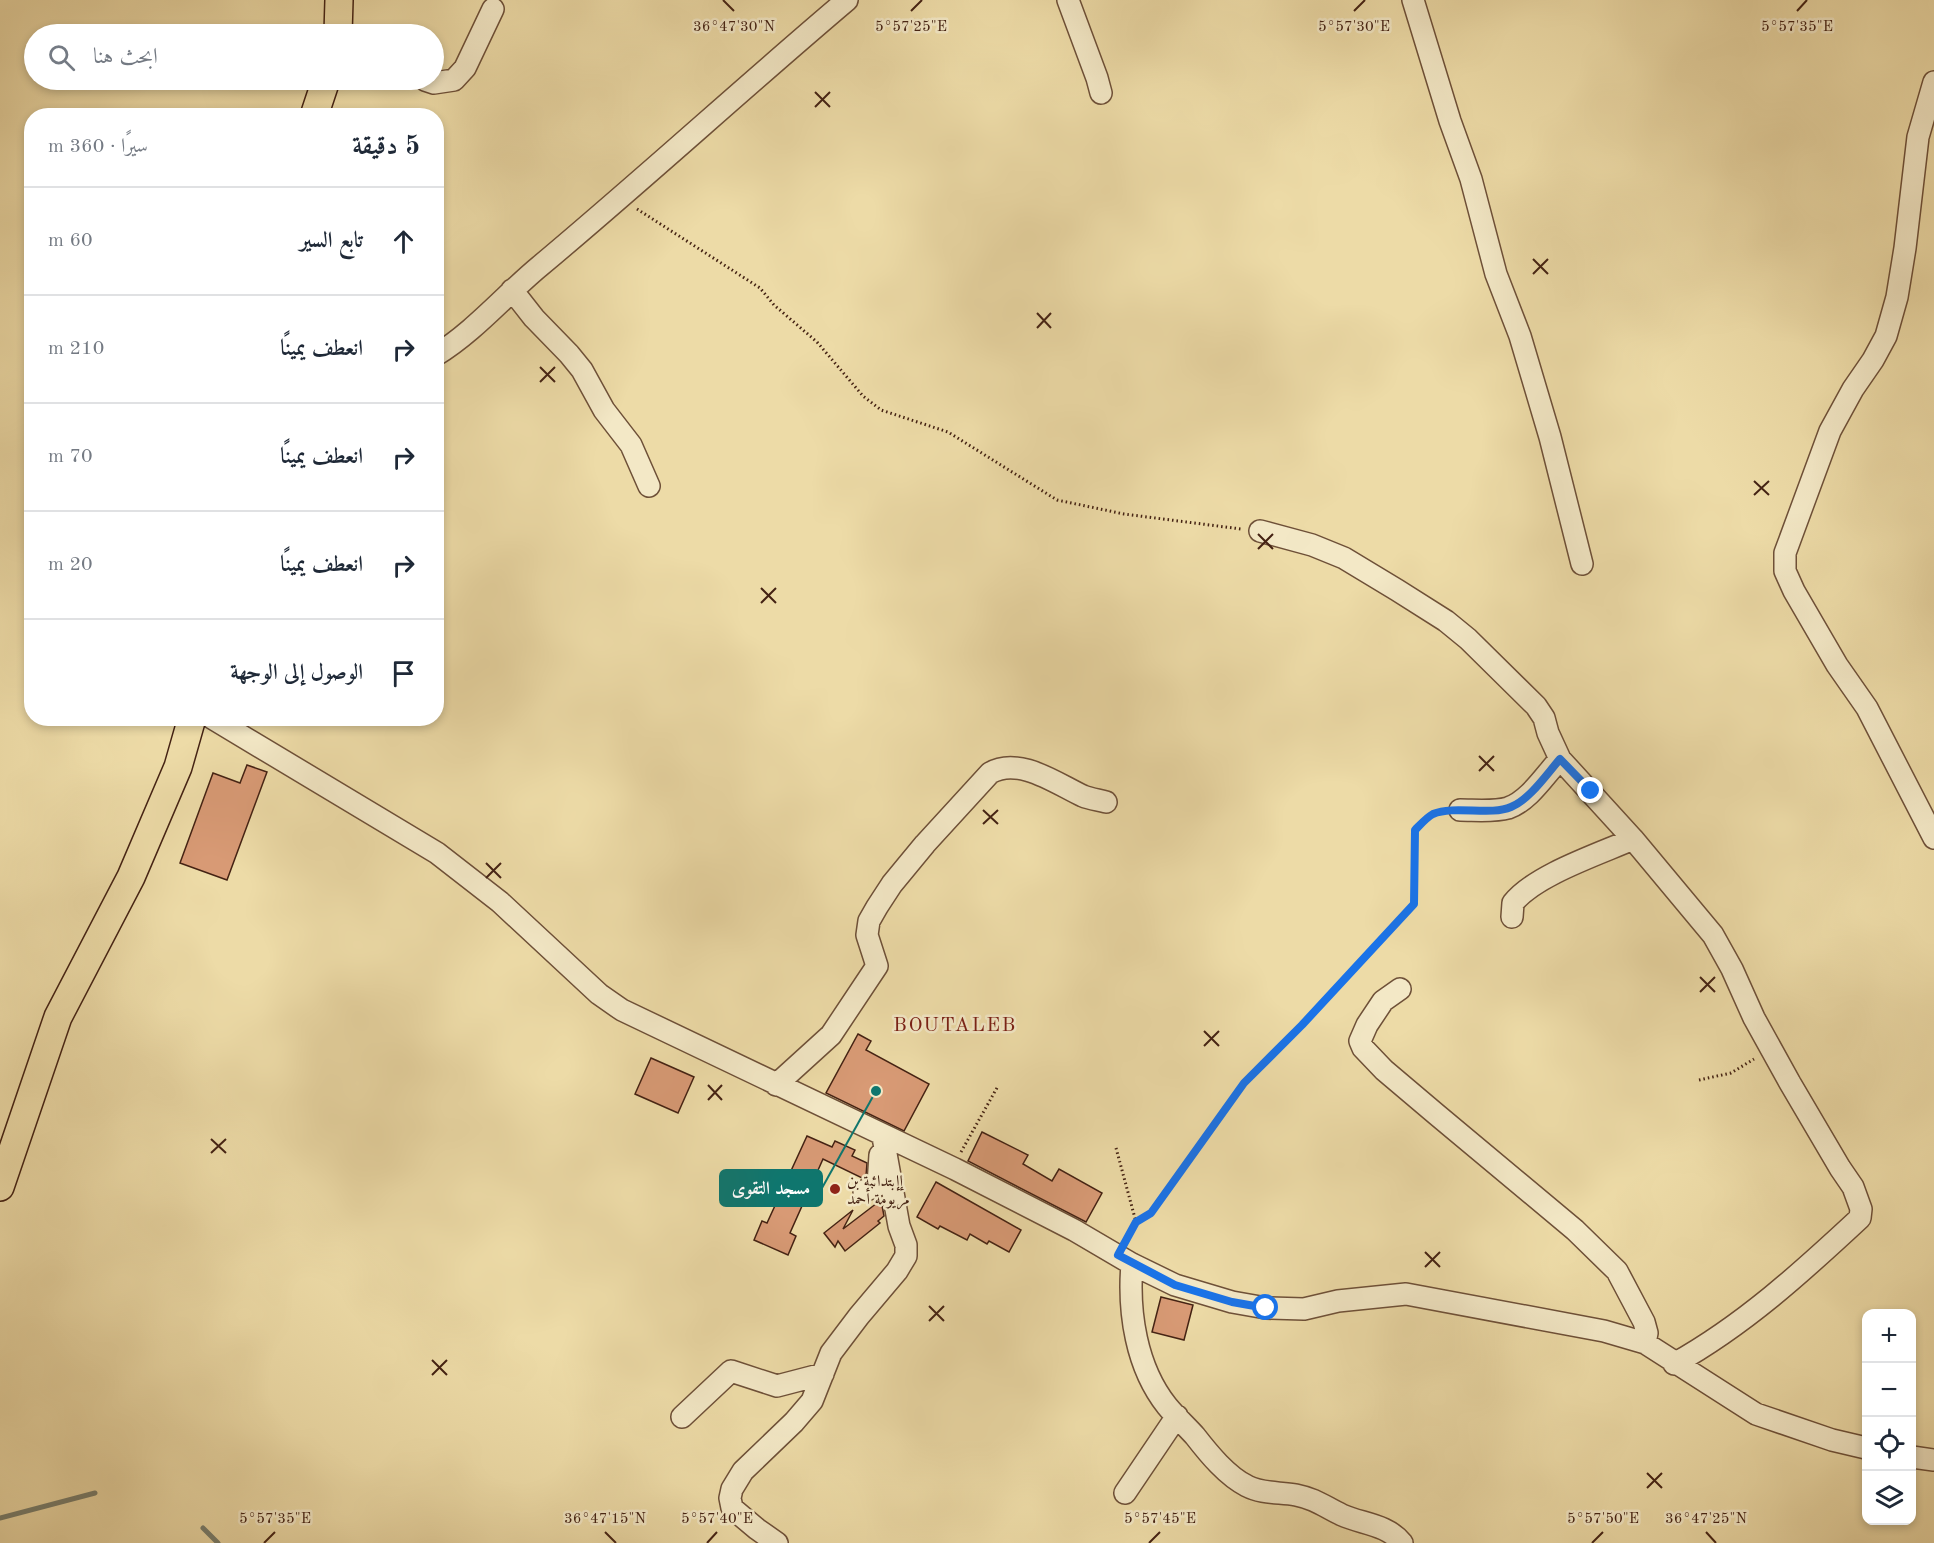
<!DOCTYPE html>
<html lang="ar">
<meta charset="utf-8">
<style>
:root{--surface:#fff;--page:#f6f6f7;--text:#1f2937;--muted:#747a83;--line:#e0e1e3}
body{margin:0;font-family:"Old Standard TT",Amiri,serif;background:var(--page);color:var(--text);direction:rtl}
.controls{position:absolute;right:18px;bottom:18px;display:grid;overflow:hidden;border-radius:12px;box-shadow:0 3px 9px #0003}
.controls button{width:54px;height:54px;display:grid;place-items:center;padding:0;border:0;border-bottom:2px solid var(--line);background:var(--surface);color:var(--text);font:30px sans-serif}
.stop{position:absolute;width:18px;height:18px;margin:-14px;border:4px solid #1a73e8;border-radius:50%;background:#fff}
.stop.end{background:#1a73e8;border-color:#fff;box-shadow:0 2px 6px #0008}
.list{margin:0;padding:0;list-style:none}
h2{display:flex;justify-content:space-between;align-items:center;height:78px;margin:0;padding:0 24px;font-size:26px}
h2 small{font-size:20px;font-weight:400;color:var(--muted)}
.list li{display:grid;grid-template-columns:39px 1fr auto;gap:18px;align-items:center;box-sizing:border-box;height:108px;padding:0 24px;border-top:2px solid var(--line)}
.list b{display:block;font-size:22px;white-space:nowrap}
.list em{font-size:20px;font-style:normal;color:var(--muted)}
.icon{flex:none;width:33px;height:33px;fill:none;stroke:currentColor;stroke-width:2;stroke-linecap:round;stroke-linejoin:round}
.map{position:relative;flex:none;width:1934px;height:1543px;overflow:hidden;direction:ltr}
.search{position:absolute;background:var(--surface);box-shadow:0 3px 9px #0003;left:24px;top:24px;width:420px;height:66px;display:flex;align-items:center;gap:15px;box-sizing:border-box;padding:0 21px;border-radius:33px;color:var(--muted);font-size:22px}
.panel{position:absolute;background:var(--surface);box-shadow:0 3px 9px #0003;left:24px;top:108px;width:420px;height:618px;border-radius:24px;direction:rtl}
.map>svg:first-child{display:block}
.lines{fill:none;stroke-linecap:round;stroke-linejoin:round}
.stream{stroke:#777e6e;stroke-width:5}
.building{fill:#d89a75;stroke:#442213;stroke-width:1.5}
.minor-casing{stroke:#6e5038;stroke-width:24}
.major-casing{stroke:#442213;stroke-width:30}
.path{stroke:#442213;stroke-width:3;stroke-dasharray:1.5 3;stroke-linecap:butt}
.minor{stroke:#f3e8c6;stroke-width:21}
.major{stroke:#eddba7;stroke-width:27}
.route{stroke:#1a73e8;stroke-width:8}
.ticks{fill:none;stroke:#442213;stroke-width:2}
.poi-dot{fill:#8f2418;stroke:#f3e8c6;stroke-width:2}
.labels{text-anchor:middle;stroke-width:5;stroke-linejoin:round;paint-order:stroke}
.poi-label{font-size:16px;fill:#442213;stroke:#f3e8c6;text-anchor:start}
.quarter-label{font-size:20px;letter-spacing:1.5px;fill:#7a1f14;stroke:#f3e8c6}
.ticks-label{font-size:15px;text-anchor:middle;fill:#442213;stroke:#f3e8c6;stroke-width:5;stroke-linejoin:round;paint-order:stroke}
.leader{fill:none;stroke:#0f766e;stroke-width:2}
.callout-dot{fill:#0f766e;stroke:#f3e8c6;stroke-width:2}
.callout{fill:#0f766e;stroke:#0f766e;stroke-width:2}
.callout-label{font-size:18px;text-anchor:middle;font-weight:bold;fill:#fff}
</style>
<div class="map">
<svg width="1934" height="1543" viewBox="0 0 1934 1543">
<rect width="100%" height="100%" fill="#eddba7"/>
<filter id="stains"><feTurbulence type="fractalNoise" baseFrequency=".00333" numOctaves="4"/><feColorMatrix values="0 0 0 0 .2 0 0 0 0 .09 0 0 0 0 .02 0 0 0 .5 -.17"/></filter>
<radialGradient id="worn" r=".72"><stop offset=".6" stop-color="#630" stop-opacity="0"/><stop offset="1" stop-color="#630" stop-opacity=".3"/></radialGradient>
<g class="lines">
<path class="stream" d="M0 1518 95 1493
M203 1528 218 1543"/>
</g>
<path class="building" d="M247 765 267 772 227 880 180 863 213 773 240 783Z
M858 1034 871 1041 866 1050 929 1084 904 1131 826 1093Z
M651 1058 694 1077 678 1113 635 1094Z
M982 1132 1028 1155 1023 1164 1052 1181 1059 1169 1102 1193 1086 1222 968 1161Z
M807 1136 832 1147 835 1141 855 1150 852 1156 867 1163 866 1176 862 1178 823 1159 790 1233 796 1236 788 1255 754 1240 762 1221 767 1223Z
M936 1182 1021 1230 1009 1252 989 1241 987 1244 970 1234 967 1240 940 1226 938 1229 917 1217Z
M881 1200 884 1216 878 1221 880 1223 845 1251 838 1241 835 1247 824 1233 853 1210 843 1229Z
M1161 1297 1193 1305 1184 1340 1152 1332Z"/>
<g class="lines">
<defs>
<path id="minor" d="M1068 0 1097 78 1101 93
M1413 0 1450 121 1471 179 1496 274 1520 336 1550 437 1582 564
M425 80 434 83 454 80 465 68 493 9
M1934 82 1918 137 1905 248 1897 297 1886 336 1873 360 1853 389 1830 431 1785 553V571L1794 591 1837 665 1867 708 1934 838
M512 290 534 318 569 354 582 370 604 410 631 445 649 486
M436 355C474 332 506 294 540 266 644 179 743 88 847 0
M1260 531 1312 545 1344 558 1397 590 1446 621 1468 639 1536 706 1544 718 1548 733 1560 759 1633 839 1713 935 1732 969 1754 1018 1790 1083 1840 1168 1853 1187 1861 1209 1860 1218C1802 1272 1744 1325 1674 1364
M212 718 437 853 500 902 599 994 622 1010 955 1169 1074 1230 1132 1264 1175 1285 1232 1302 1266 1308 1304 1309 1338 1301 1406 1294 1604 1331 1645 1343 1756 1414 1832 1440 1866 1448
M1460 810C1475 810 1494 812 1508 808 1529 801 1545 775 1560 759
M1512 917 1513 903C1535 875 1599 854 1633 839
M1400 989 1383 1001 1367 1025 1360 1041 1363 1048 1384 1070 1436 1114 1575 1230 1617 1271 1644 1322 1647 1333 1645 1343
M776 1085 831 1035 877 966 867 935 869 921 877 907 892 884 925 844 990 773C1019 756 1057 784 1083 796 1090 799 1099 800 1106 802
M864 1191 878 1185 880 1155
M1132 1264C1128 1312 1136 1367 1167 1406 1176 1417 1186 1426 1195 1436 1209 1454 1227 1476 1247 1486 1262 1494 1280 1492 1296 1495 1316 1499 1325 1507 1342 1515 1362 1524 1387 1524 1402 1543
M682 1417 731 1371 777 1386 823 1374
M1912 1457 1934 1460
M1125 1493 1177 1416
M777 1543 757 1529 732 1508 730 1498 732 1489 743 1471 794 1422 812 1401 831 1353 859 1316 897 1271 906 1256V1245L899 1226 883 1137"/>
<path id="major" d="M338 34 339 0
M314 116 326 80
M0 1187 58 1017 131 877 178 767 192 718"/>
</defs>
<use href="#minor" class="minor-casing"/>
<use href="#major" class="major-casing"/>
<path class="path" d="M637 209 760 288 774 305 817 342 863 396 881 410 948 432 1057 500 1124 514 1241 529
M1699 1080 1731 1073 1754 1059
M1116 1148 1136 1222 1126 1240
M961 1152 998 1086
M1136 1222 1151 1213 1244 1083 1302 1025 1414 904 1415 830 1432 814 1442 813"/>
<use href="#minor" class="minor"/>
<use href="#major" class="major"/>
</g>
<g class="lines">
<path class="route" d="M1266 1308 1232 1302 1175 1285 1118 1255 1136 1222 1151 1213 1244 1083 1302 1025 1414 904 1415 830C1420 825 1427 817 1433 814 1455 805 1490 816 1511 807 1530 799 1546 775 1560 759L1591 791"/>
</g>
<path class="ticks" d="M723 0 734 11M911 11 922 0M1354 11 1365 0M1797 11 1807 0M815 92 830 107M815 107 830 92M1533 259 1548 274M1533 274 1548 259M1037 313 1051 328M1037 328 1051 313M540 367 555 382M540 382 555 367M1754 481 1769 495M1754 495 1769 481M1258 534 1273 549M1258 549 1273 534M761 588 776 603M761 603 776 588M1479 756 1494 771M1479 771 1494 756M983 810 998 824M983 824 998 810M486 863 501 878M486 878 501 863M1700 977 1715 992M1700 992 1715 977M1204 1031 1219 1046M1204 1046 1219 1031M708 1085 722 1100M708 1100 722 1085M211 1139 226 1153M211 1153 226 1139M1425 1252 1440 1267M1425 1267 1440 1252M929 1306 944 1321M929 1321 944 1306M432 1360 447 1375M432 1375 447 1360M1647 1473 1662 1488M1647 1488 1662 1473M605 1532 616 1543M1706 1532 1716 1543M264 1543 275 1532M707 1543 717 1532M1149 1543 1160 1532M1592 1543 1603 1532"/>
<circle class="poi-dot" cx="835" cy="1189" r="6"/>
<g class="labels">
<g class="poi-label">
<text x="847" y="1186">إإبتدائية بن<tspan x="847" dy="18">مريومة أحمد</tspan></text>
</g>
<g class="quarter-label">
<text x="955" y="1031">BOUTALEB</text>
</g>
</g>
<g class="ticks-label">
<text x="734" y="31">36°47'30"N</text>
<text x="911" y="31">5°57'25"E</text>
<text x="1354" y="31">5°57'30"E</text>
<text x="1797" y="31">5°57'35"E</text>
<text x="275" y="1523">5°57'35"E</text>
<text x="605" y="1523">36°47'15"N</text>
<text x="717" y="1523">5°57'40"E</text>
<text x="1160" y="1523">5°57'45"E</text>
<text x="1603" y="1523">5°57'50"E</text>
<text x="1706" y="1523">36°47'25"N</text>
</g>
<path class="leader" d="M876 1091L822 1188"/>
<circle class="callout-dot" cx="876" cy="1091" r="6"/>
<rect class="callout" x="720" y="1170" width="102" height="36" rx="6"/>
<g class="callout-label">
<text x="771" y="1194">مسجد التقوى</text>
</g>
<rect width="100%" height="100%" filter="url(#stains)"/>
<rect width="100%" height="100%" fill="url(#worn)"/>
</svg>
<div class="controls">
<button>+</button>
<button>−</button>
<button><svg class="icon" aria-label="locate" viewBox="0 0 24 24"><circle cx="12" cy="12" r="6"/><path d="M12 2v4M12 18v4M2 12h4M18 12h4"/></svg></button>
<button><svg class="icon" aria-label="layers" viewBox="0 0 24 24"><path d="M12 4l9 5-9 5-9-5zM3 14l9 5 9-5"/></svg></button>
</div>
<div class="stop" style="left:1266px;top:1308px"></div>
<div class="stop end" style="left:1591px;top:791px"></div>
<div class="search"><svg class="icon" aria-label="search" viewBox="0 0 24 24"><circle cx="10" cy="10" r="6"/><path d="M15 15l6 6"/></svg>ابحث هنا</div>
<section class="panel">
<h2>5 دقيقة<small>سيرًا · 360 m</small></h2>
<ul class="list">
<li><svg class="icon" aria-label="ahead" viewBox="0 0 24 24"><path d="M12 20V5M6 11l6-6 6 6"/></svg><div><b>تابع السير</b></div><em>60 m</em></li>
<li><svg class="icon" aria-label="right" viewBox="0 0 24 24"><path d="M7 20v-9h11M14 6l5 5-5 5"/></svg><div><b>انعطف يمينًا</b></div><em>210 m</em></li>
<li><svg class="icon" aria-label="right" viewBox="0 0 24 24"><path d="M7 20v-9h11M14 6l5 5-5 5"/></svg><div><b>انعطف يمينًا</b></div><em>70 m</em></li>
<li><svg class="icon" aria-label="right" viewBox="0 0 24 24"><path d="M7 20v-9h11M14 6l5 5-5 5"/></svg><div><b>انعطف يمينًا</b></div><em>20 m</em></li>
<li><svg class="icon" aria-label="arrive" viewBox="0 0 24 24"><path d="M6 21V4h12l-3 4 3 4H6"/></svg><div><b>الوصول إلى الوجهة</b></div></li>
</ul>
</section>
</div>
